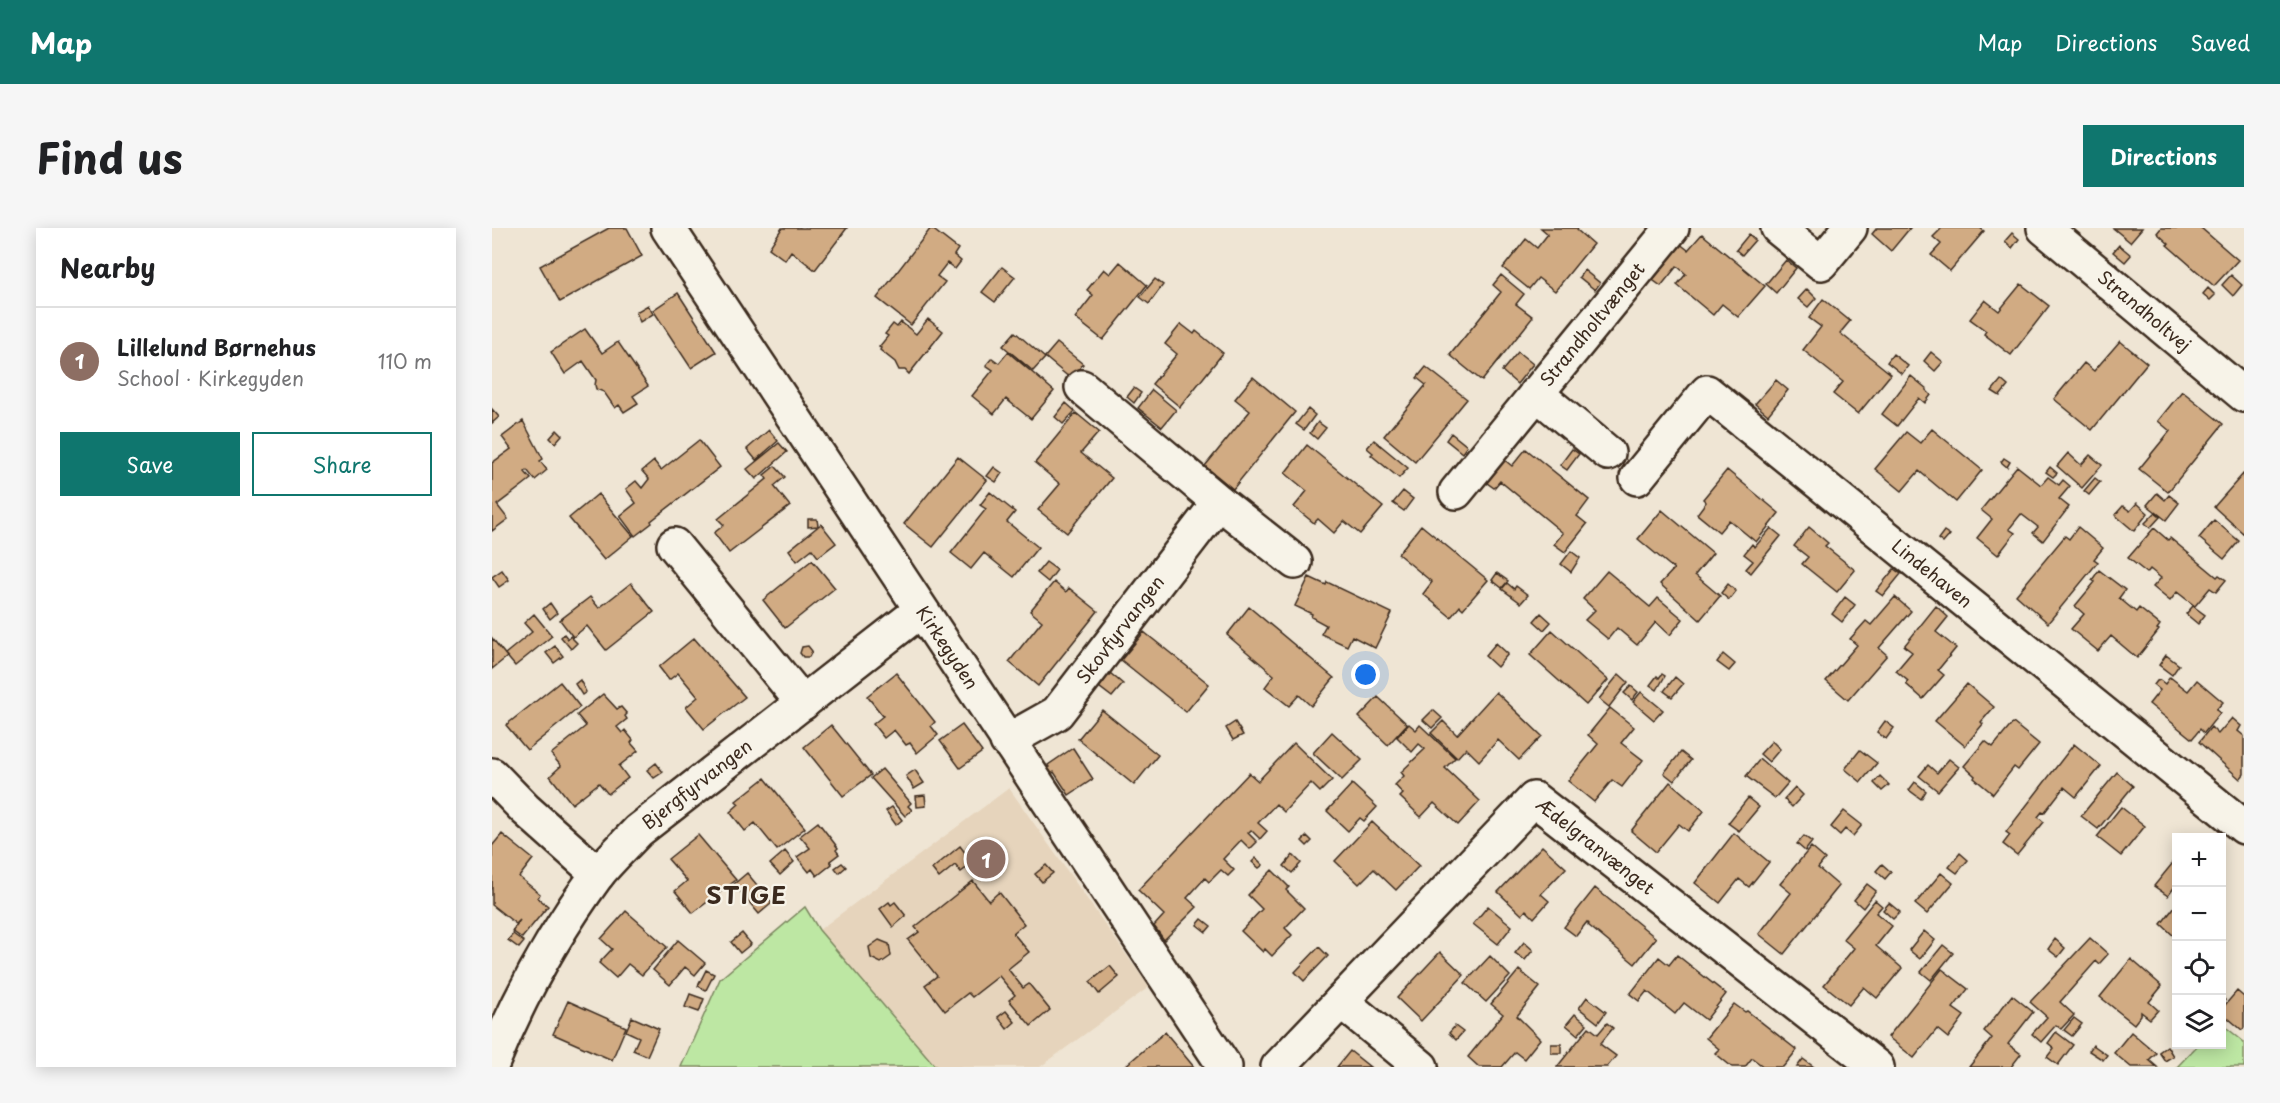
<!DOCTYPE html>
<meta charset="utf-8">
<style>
:root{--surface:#fff;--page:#f6f6f6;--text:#202124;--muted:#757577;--line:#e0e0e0;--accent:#0f766e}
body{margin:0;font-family:"Playpen Sans",sans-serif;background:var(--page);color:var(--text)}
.controls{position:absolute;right:18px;bottom:18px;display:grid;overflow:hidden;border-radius:0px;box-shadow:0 3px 15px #0003}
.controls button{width:54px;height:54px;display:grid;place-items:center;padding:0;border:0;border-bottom:2px solid var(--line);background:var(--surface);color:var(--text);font:30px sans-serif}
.you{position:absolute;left:874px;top:447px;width:21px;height:21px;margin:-15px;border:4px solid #fff;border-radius:50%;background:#1a73e8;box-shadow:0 0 0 9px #1a73e833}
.badge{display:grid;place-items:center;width:39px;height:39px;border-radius:50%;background:var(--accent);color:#fff;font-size:20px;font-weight:700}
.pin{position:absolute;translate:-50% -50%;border:3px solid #fff;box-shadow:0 2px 6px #0006}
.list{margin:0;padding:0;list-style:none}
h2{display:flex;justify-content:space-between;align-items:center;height:78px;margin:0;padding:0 24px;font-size:26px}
h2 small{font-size:20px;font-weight:400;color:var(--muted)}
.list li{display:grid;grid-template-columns:39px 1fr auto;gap:18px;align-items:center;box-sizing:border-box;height:108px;padding:0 24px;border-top:2px solid var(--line)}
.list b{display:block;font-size:22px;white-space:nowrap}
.list p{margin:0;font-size:20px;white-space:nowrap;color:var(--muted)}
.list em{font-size:20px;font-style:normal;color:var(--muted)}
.actions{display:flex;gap:12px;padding:18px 24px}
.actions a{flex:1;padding:14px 0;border:2px solid var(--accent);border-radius:0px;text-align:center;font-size:21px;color:var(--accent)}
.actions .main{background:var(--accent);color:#fff}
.icon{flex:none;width:33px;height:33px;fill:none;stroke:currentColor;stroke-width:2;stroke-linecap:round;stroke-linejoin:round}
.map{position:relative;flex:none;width:1752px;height:839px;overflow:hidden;border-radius:0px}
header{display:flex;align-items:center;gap:36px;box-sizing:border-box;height:84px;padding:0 30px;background:var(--accent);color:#fff}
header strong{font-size:28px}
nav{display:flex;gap:33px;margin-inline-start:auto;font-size:21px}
.intro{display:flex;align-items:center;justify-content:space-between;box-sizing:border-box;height:144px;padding:0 36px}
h1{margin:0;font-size:42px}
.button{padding:15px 27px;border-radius:0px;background:var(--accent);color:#fff;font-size:21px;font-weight:700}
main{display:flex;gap:36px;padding:0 36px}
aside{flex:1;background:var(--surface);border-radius:0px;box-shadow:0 3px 15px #0003}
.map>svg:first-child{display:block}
.built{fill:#e6d4bc}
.green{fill:#bde7a3;stroke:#7c8860;stroke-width:1.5}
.building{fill:#d1ab83;stroke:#3b2a1e;stroke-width:1.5}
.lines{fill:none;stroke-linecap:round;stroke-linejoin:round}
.minor-casing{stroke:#3b2a1e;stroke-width:38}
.minor{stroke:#f7f3e8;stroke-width:33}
.labels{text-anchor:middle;stroke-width:4.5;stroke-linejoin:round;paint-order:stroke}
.street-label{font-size:18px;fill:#3b2a1e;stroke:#f7f3e8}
.district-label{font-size:24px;font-weight:bold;letter-spacing:1.5px;fill:#3b2a1e;stroke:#f7f3e8}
</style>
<header>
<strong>Map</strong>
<nav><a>Map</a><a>Directions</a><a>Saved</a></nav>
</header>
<div class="intro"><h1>Find us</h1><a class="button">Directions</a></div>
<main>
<aside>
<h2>Nearby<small></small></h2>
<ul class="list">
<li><span class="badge" style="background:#8d6e63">1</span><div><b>Lillelund Børnehus</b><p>School · Kirkegyden</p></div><em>110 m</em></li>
</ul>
<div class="actions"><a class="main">Save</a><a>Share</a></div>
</aside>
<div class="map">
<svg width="1752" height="839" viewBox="0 0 1752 839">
<rect width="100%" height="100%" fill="#efe5d4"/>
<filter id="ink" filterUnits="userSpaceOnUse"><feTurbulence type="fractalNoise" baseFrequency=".0167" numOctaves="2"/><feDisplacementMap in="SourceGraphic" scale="12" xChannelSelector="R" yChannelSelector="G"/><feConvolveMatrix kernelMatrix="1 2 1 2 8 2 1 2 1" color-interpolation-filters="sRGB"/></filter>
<g filter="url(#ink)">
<path class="built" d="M517 560 657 759 548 839H444L327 702Z"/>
<path class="green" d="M313 679 327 702 444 839H189L228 751Z
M1730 796 1752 814V839H1685L1706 817 1730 816Z"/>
<path class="building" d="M117 0H135L150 28 68 74 48 38Z
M290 0H355L323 42 299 23 293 32 277 20Z
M439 0 466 21 462 27 469 33 463 41 455 35 445 48 453 54 419 97 385 70Z
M1049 0H1086L1085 2 1101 16 1063 63 1046 50 1037 61 1011 40 1034 11 1045 20 1056 6Z
M1385 0H1418L1399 23 1380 6Z
M1450 0H1488L1492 3 1458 43 1439 27 1449 16 1441 9Z
M1621 0H1650L1638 14Z
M1669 0H1709L1746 32 1722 58 1675 17 1677 16 1665 5Z
M1520 5 1527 11 1520 20 1513 13Z
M1210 6 1273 58 1246 89 1230 76 1221 87 1185 57 1194 46 1185 38 1169 58 1158 50 1187 15 1196 22Z
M1257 6 1263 12 1250 27 1244 22Z
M1627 17 1639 27 1633 34 1621 24Z
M1294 32 1304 40 1284 65 1274 56Z
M628 34 655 57 611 112 583 90 601 67 595 62 612 41 618 46Z
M510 39 523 49 503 74 490 64Z
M1092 42 1108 55 1103 62 1087 49Z
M1009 47 1032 66 1024 76 1041 89 990 153 958 127 1009 64 1001 57Z
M1739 47 1750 57 1741 68 1730 57Z
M663 51 671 57 657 76 648 69Z
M1529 56 1557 78 1519 127 1492 106 1494 103 1478 91 1493 72 1507 83Z
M1716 60 1723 67 1718 72 1711 66Z
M1315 61 1324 70 1316 79 1306 71Z
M186 65 224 124 199 140 161 82Z
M1331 71 1358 93 1348 105 1399 146 1366 186 1341 166 1351 154 1311 122 1329 99 1317 90Z
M156 77 161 86 148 94 144 84Z
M436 91 451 103 417 146 413 142H407L403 134 388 122 389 120 387 119 396 108 393 106 401 96 405 99 409 94 424 106Z
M689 96 702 106 704 103 731 125 688 179 660 156 685 126 673 116Z
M93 101 110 125 126 114 156 158 141 168 146 175 132 184 127 177 123 180 112 164 104 161 103 157 104 152 91 133 73 146 59 124Z
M523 104 553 130 541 143 511 118Z
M1628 113 1655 135 1600 202 1562 171 1592 135 1602 143Z
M565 115 591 136 579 151 553 129Z
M516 124 562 163 539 191 514 171 502 186 480 168 501 142 494 137 500 130 507 135Z
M1026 124 1041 136 1025 156 1010 143Z
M1439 124 1451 134 1443 143 1432 133Z
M1401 126 1416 138 1410 146 1395 134Z
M934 139 975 171 923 234 892 208 934 157 925 150Z
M1419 148 1435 161 1434 162 1439 167 1433 175 1427 170 1405 198 1390 186Z
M761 149 803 184 741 261 713 238 758 183 743 171Z
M1284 152 1296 162 1276 187 1263 176Z
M1509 152 1516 158 1508 168 1500 163Z
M642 160 649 165 642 175 635 169Z
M660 162 684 182 670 199 646 180Z
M1690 163 1731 196 1676 264 1647 241 1678 203 1666 193Z
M574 175 583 183 571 196 563 189Z
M0 181 7 189 0 195Z
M816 181 823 187 812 202 804 196Z
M584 185 607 204 589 225 620 250 575 305 546 282 568 256 543 235Z
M31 193 51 231 48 233 55 242 43 252 35 242 33 244 39 251 5 277 16 291 0 303V235L19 221 10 209Z
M826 194 834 200 825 211 818 205Z
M1440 201 1490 242 1464 274 1427 243 1410 263 1383 241 1414 204 1428 215Z
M65 202 70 207 63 215 58 210Z
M277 202 286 213 264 232 255 221Z
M959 205 975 218 970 225 954 212Z
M207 212 228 239 159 293 160 295 143 308 128 288 144 275 134 261 144 253 150 260 157 251 150 243 162 233 169 242Z
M882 212 916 240 907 250 879 227 881 225 875 220Z
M287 215 295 224 264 251 255 241Z
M815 217 891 279 868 306 852 293 842 305 826 291 822 295 802 279 815 263 793 245Z
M1034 221 1097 272 1085 288 1095 296 1073 324 1062 316 1071 305 1008 253 1002 260 991 252 1009 229 1020 238Z
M1080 221 1087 226 1075 242 1068 237Z
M1576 225 1589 237 1598 227 1610 237 1590 260 1565 238Z
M466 229 495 252 441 319 412 296Z
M1512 230 1518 234 1515 239 1509 234Z
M283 238 293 249 282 258 298 278 237 325 222 305 232 297 226 291 275 251 272 247Z
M1525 238 1549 257 1556 249 1567 257 1571 252 1578 258 1567 271 1577 279 1551 313 1541 305 1546 299 1529 286 1517 301 1523 305 1506 327 1485 310 1500 291 1489 282Z
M502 239 510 245 504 254 495 248Z
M1558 239 1565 245 1561 249 1554 244Z
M1235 242 1287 285 1264 314 1237 292 1227 304 1205 286 1214 274 1211 271Z
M1752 245V306L1722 279Z
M1603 250 1608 254 1597 267 1592 263Z
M911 263 921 271 912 283 901 275Z
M498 264 523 284 515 294 546 319 522 349 492 325 479 341 459 325 494 281 488 277Z
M1665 265 1673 272 1677 267 1687 275 1674 292 1655 277Z
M106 266 141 308 112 332 77 290Z
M1645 275 1656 285 1642 303 1623 287 1631 278 1638 283Z
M1170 282 1221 325 1203 347 1228 368 1208 392 1168 356 1182 341 1146 311Z
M1663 285 1668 289 1658 300 1653 295Z
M316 291H325L326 298 316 299Z
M1722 292 1747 313 1732 331 1707 310Z
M329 296 344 315 326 329 320 321 305 333 297 322Z
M929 297 996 352 971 381 968 378 959 389 931 366 940 354 906 326Z
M1317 299 1336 315 1333 318 1363 342 1345 364 1310 336 1316 329 1302 318Z
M1586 299 1611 320 1602 331 1606 334 1556 395 1524 367 1573 308 1577 311Z
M1279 300 1289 308 1259 345 1254 341 1261 333 1252 326 1260 316 1263 319Z
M1662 300 1676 312 1678 310 1725 349 1727 347 1734 352 1724 364 1718 360 1703 378 1685 364 1678 373 1661 359 1669 350 1658 341 1655 345 1636 330Z
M1452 303 1458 307 1451 315 1446 311Z
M1079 323 1088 330 1079 344 1069 336Z
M320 332 343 360 293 400 271 372Z
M554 334 565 342 556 354 545 345Z
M1402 341 1409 346 1391 368 1384 363Z
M10 342 17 352 7 359 0 349Z
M1607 342 1633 362 1627 370 1644 384 1647 380 1668 397 1665 401 1667 402 1645 430 1619 408 1606 423 1579 401 1592 386 1583 378 1603 354 1600 352Z
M1115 343 1158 379 1166 370 1191 391 1178 407 1164 394 1145 417 1125 400 1116 411 1093 392 1103 382 1091 371Z
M1005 345 1016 353 1010 360 1000 352Z
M817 349 834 357 835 354 900 385 883 420 860 408 855 418 829 406 834 397 819 389 820 386 803 378Z
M562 354 574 364 577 360 606 383 546 458 517 434 550 393 538 383Z
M139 355 162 384 114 422 95 398 81 409 68 392 98 369 107 380Z
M1015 355 1022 361 1024 358 1036 367 1029 375 1010 361Z
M1236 356 1244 363 1237 372 1229 365Z
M1353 369 1363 377 1350 394 1340 386Z
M1403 369 1419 383 1387 420 1395 427 1356 472 1334 453 1365 417 1358 411 1374 393 1379 397Z
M58 375 65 385 58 391 51 381Z
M1444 378 1456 389 1444 404 1464 420 1446 442 1452 447 1431 471 1414 456 1416 453 1404 443 1420 424 1412 418Z
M1701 378 1713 387 1706 396 1694 386Z
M757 379 842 450 819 478 807 467 797 478 773 459 782 447 735 407Z
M1049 385 1059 394 1052 402 1042 393Z
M42 386 60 408 23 438 13 426 40 404 32 395Z
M1060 402 1116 452 1094 477 1038 427Z
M652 404 717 456 694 484 629 432Z
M72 406 76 411 78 408 85 415 79 421 69 409Z
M0 410 15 429 0 441Z
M202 410 253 469 212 501 194 479 206 469 186 445 177 452 167 439Z
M1004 415 1016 426 1005 439 993 428Z
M63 418 71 428 62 435 54 425Z
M316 418 320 423 317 429H311L308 425 310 419Z
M1231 426 1243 436 1237 443 1225 434Z
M1674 427 1687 437 1680 447 1667 437Z
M404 445 443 494 439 498 446 507 425 525 418 515 414 517 402 502 392 510 381 496 391 488 375 468Z
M618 445 631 456 620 469 607 459Z
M1127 446 1136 454 1117 479 1107 471Z
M1170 446 1173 448 1165 462 1158 457 1165 448 1167 450Z
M1183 449 1191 456 1180 469 1172 463Z
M1678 449 1696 463 1705 452 1731 474 1724 482 1728 485 1712 505 1708 501 1700 511 1657 476 1668 462 1662 457 1665 453 1668 452 1673 456Z
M88 452 94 464 90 467 83 456Z
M68 454 88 479 35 522 14 497Z
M1475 456 1502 479 1489 494 1491 496 1473 518 1443 493Z
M1139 458 1146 464 1140 472 1132 465Z
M1004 464 1050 508 1027 532 1006 512 987 533 974 520 965 530 939 505 951 493 965 507Z
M1149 464 1171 482 1162 492 1141 474Z
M111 466 125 481 129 479 135 486 133 488 135 491 125 499 130 505 133 502 141 512 139 515 146 523 127 538 136 550 116 566 107 555 80 576 58 548 69 538 59 526 94 498 85 487Z
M886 469 915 496 896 517 867 489Z
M1118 480 1142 499 1129 515 1151 532 1130 559 1120 552 1102 574 1076 553 1106 516 1096 507Z
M610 482 666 527 642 557 586 511Z
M941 482 950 490 940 500 931 492Z
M1740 490 1749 498 1746 503 1752 508V546L1748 551 1707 514 1719 499 1726 506Z
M1393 493 1402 500 1394 511 1385 504Z
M743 494 751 507 741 512 734 500Z
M1521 495 1547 516 1526 542 1522 539 1501 566 1482 550 1483 548 1472 538 1493 513 1501 519Z
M917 496 924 502 928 497 963 530 953 540 988 573 966 597 942 575 929 589 908 569 911 566 903 557 912 548 909 544 933 521 927 516 920 524 905 509Z
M339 497 379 547 351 568 312 519Z
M470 497 490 524 468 540 448 513Z
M840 504 870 532 850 552 821 525Z
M1280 513 1288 521 1277 534 1268 526Z
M802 515 840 552 828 564 819 555 792 584 784 576 766 595 775 603 768 611 759 602 756 605 765 614 758 621 749 612 731 631 742 642 736 648 729 642 717 654 713 650 695 670 705 679 672 712 662 698 672 687 646 662 757 545 766 553Z
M1582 516 1609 538 1584 569 1572 559 1552 585 1550 584 1546 589 1552 594 1525 627 1511 616 1518 607 1514 604Z
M581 520 601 551 577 567 562 544 558 547 554 541 557 539 556 537Z
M1368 522 1385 535 1369 554 1353 541Z
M1189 524 1199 532 1182 553 1172 545Z
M1268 531 1296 555 1283 570 1254 548Z
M1457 531 1467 539 1446 563 1427 548 1436 537 1445 545Z
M164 535 171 544 162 550 155 542Z
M390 541 419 575 416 578 420 582 413 588 379 550Z
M423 542 432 555 422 561 414 548Z
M1625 544 1641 558 1606 601 1589 588Z
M1388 548 1397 557 1390 563 1382 555Z
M273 550 313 600 285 622 263 595 253 603 238 584 247 576 244 573Z
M1178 554 1212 583 1196 603 1187 596 1164 624 1139 603Z
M1423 554 1434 563 1429 571 1417 562Z
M860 556 885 579 872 593 868 590 856 603 835 583Z
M1303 559 1311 567 1300 579 1292 571Z
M433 567 434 578 425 579 424 568Z
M1256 570 1267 579 1247 603 1236 595Z
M400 579 410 592 404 597 394 583Z
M1629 579 1653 598 1629 628 1605 609Z
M1352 583 1370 597 1361 608 1353 601 1348 607 1339 599Z
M326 594 346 620 344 622 347 626 338 633 340 636 325 648 320 641 317 644 305 629 318 620 308 608Z
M880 594 927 638 904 662 882 641 867 656 843 633Z
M1242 605 1277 634 1257 659 1247 651 1228 675 1203 655Z
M10 606 41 631 27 649 48 666 46 670 56 678 30 710 20 703 28 692 24 696 0 677V618Z
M206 607 244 652 201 685 183 663 195 653 176 631Z
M815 608 820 613 815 618 810 613Z
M1312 608 1320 614 1313 623 1305 616Z
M468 618 481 635 469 644 463 637 447 650 440 641Z
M1050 618 1074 640 1049 666 1057 673 1042 690 1034 682 1030 687 1006 664Z
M1319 619 1333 631 1326 640 1347 658 1292 726 1267 706 1299 665 1288 656Z
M293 623 302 634 288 647 278 636Z
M1468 625 1476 632 1465 645 1457 639Z
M801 627 809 635 800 645 792 638Z
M764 630 771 637 767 640 760 634Z
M1684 631V657L1676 668 1662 658Z
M350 635 354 639 347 645 343 640Z
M1390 636 1399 644 1393 651 1384 643Z
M554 637 561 645 550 654 543 646Z
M780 642 797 659 794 662 812 680 793 700 800 707 780 728 773 721 771 724 749 703 770 681 756 667Z
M255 645 280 675 267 686 242 656Z
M1449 645 1461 655 1435 686 1423 676Z
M481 653 497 673 507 664 532 696 521 705 537 724 516 741 531 760 537 756 558 782 539 798 517 772 523 767 507 748 480 769 476 765 453 783 433 757 445 748 416 712 427 704 423 699Z
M1375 656 1384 663 1371 680 1362 672Z
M1103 660 1164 710 1143 736 1096 697 1097 696 1095 694 1084 708 1072 699Z
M1383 672 1390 678 1384 685 1400 698 1384 718 1410 740 1385 770 1372 759 1357 777 1332 757 1362 720 1351 711Z
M397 674 399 677 403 674 414 688 401 699 388 681Z
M1397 675 1408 684 1401 691 1391 682Z
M1684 677V710L1669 696Z
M996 678 1020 698 1006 716 981 696Z
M134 683 175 719 150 747 136 736 124 750 107 735 120 721 109 711Z
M710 691 719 698 714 704 705 697Z
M1432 703 1443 712 1428 731 1417 722Z
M250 705 259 716 248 725 239 714Z
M21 706 32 714 27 720 16 712Z
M1598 710 1616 726 1607 736 1604 733 1568 774 1582 787 1569 801 1564 797 1549 814 1540 806 1555 789 1538 774Z
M1563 711 1573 720 1566 729 1556 721Z
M186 712 213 735 203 747 193 739 178 757 161 742Z
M387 712 397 716 399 728 389 735 379 730 377 719Z
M1032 714 1041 722 1033 732 1023 725Z
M1451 717 1461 725 1439 752 1429 744Z
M827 719 836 728 812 753 803 744Z
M948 724 972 747 929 793 905 770Z
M1185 727 1234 766 1214 792 1192 775 1183 786 1155 763 1147 773 1138 766 1167 729 1177 737Z
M998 728 1018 748 994 774 973 755Z
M1639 731 1670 758 1657 774 1666 782 1658 791 1649 784V787L1642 796 1608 769Z
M618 738 627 749 607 766 598 754Z
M1450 741 1476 761 1461 780 1472 788 1456 810 1445 801 1422 830 1396 809Z
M214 742 222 746 214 762 206 758Z
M1027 742 1048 759 1025 788 1048 811 1032 831 1023 824 1010 839H987L976 829 1011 786 999 776Z
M1745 763 1752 769V800L1750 802 1730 785V769L1733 772 1731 775 1733 777Z
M198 766 212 771 207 784 193 779Z
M1520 767 1541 784 1516 816 1529 826 1519 839H1477L1500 810 1492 803Z
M1095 769 1114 784 1106 795 1087 780Z
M76 773 134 799 120 832 61 806Z
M1242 776 1253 784 1255 783 1305 822 1291 839H1272L1260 830 1253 839H1240L1223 825 1227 821 1214 810Z
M514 783 523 794 515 801 506 789Z
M1083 786 1095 796 1086 807 1074 797Z
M140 789 167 801 155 828 141 822 147 809 134 803Z
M1582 790 1590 796 1580 808 1572 802Z
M1115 795 1121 800 1108 816 1124 828 1115 839H1065L1097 799 1106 806Z
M963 798 971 804 964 812 957 805Z
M673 804 702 839H632Z
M1564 804 1581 817 1566 837 1555 829 1562 820 1556 815Z
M1639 804 1664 825 1657 832 1665 839H1639L1622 825Z
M1059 816H1069V825H1059Z
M1601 817 1615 827 1611 832 1597 823Z
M1675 818 1681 828 1673 833 1667 824Z
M858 823 878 839H845Z
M1311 831 1322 839H1305Z"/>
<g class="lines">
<defs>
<g id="minor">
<path id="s1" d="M176 0 733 839"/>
<path d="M1286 0 1329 35 1358 0"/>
<path id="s2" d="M1552 0 1752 167"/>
<path d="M590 159 727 274 803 334"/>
<path d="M1044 165 1116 225"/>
<path id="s3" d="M1145 250 1215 164 1752 599"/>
<path id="s4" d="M964 264 1180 0"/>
<path d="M182 317 311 475"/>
<path id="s5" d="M515 513 565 485 727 274"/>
<path d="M0 547 33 581 106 646"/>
<path d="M849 773 929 839"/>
<path id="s6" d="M0 836C27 769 62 706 105 647 117 632 132 618 146 603L428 383"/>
<path id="s7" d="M786 839 1042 571 1385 839"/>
</g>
</defs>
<use href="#minor" class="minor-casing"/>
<use href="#minor" class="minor"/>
</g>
</g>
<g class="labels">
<g class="street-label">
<text dy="6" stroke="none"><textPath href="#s2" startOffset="130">Strandholtvej</textPath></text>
<text dy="6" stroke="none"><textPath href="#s4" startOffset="216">Strandholtvænget</textPath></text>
<text dy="6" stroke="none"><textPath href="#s3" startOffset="400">Lindehaven</textPath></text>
<text dy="6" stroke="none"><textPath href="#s5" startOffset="162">Skovfyrvangen</textPath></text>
<text dy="6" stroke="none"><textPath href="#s1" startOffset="504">Kirkegyden</textPath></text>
<text dy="6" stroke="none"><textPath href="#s6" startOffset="352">Bjergfyrvangen</textPath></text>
<text dy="6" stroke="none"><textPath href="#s7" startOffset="448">Ædelgranvænget</textPath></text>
</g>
<g class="district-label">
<text x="255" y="676">STIGE</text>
</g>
</g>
</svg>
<div class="controls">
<button>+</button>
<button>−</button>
<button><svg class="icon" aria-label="locate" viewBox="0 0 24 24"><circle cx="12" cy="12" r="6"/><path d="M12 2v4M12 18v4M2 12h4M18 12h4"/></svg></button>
<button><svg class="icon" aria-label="layers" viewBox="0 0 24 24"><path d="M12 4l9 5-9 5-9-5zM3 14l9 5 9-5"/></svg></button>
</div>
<div class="you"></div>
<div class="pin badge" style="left:494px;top:631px;background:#8d6e63">1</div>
</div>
</main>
